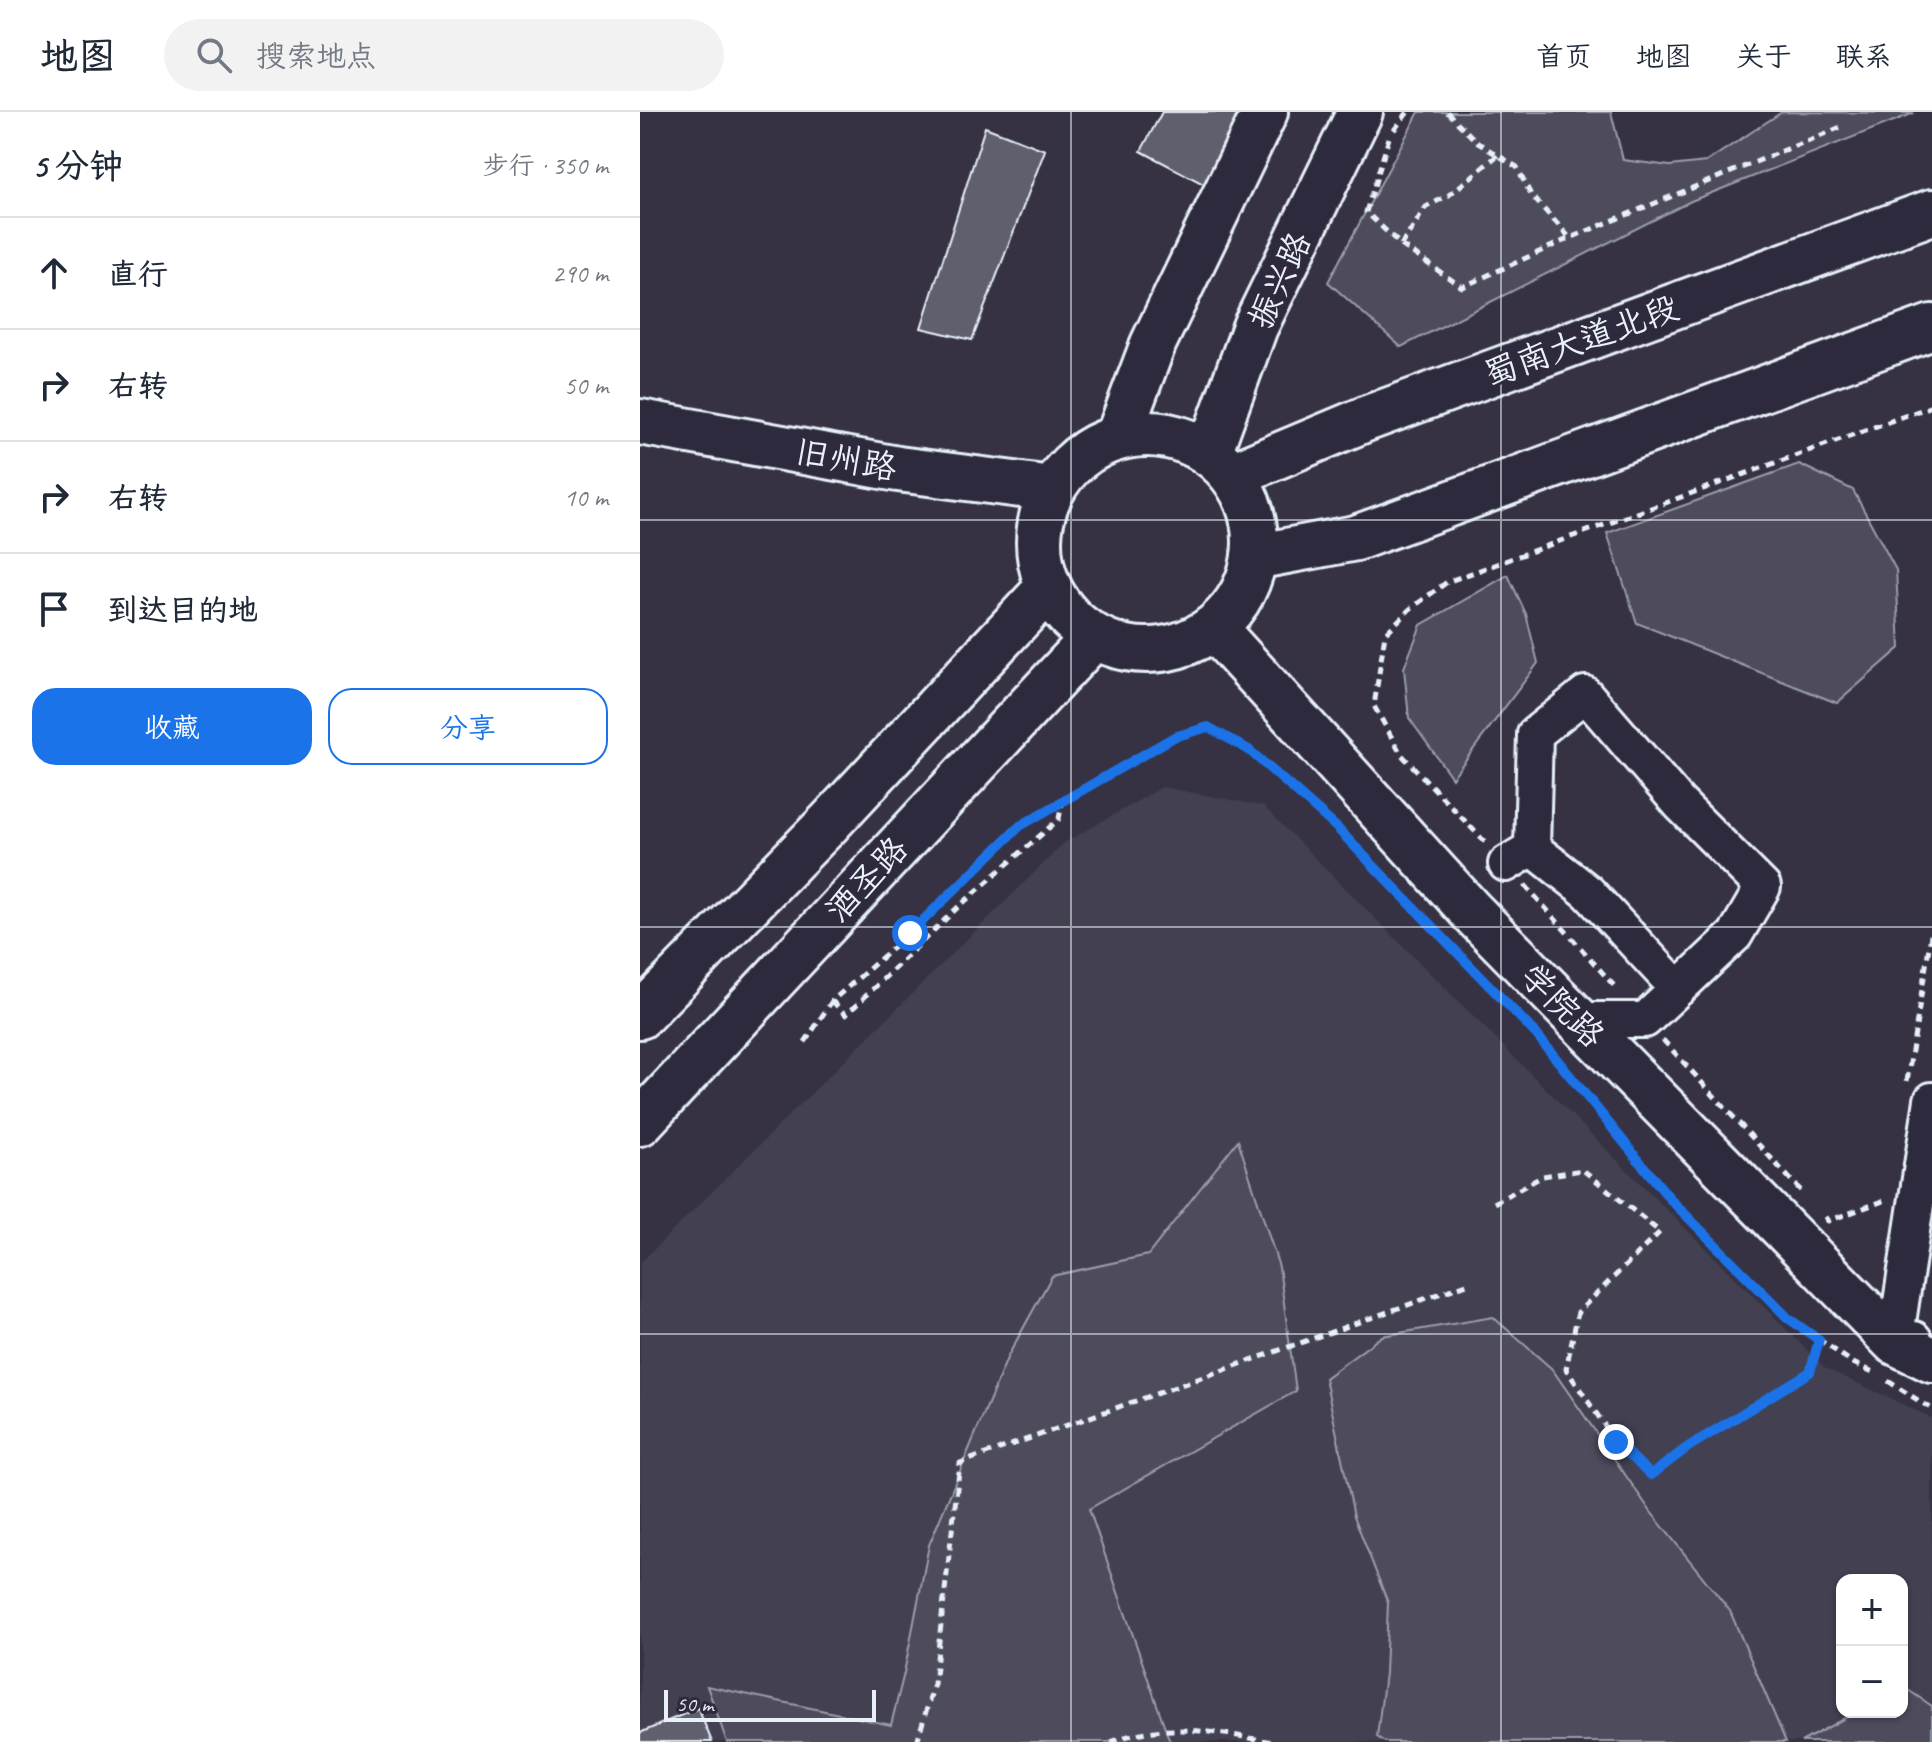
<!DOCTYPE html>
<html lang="zh">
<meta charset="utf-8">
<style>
:root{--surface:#fff;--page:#f2f2f3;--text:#1f2937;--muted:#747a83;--line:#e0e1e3;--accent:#1a73e8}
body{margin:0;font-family:Caveat,"LXGW WenKai TC",sans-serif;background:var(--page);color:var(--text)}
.controls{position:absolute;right:24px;bottom:24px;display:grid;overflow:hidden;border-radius:16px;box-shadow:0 2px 6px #0004}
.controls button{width:72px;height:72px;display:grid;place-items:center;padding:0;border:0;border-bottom:2px solid var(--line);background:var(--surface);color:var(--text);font:40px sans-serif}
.scale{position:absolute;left:24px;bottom:20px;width:212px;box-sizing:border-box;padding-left:8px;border:4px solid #e8f1f8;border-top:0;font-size:22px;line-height:28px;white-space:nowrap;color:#e8f1f8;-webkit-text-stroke:6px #2f2a3d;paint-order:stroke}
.stop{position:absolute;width:24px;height:24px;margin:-18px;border:6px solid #1a73e8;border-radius:50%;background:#fff}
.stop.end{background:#1a73e8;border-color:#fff;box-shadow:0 2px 8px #0008}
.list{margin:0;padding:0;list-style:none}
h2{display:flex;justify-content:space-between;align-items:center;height:104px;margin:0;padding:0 32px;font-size:34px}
h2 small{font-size:26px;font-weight:400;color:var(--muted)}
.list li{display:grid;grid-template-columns:52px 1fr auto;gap:24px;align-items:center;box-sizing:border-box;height:112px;padding:0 32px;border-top:2px solid var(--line)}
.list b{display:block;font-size:30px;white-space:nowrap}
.list em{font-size:26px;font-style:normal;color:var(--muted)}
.actions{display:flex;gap:16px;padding:24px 32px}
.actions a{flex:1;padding:18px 0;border:2px solid var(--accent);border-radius:24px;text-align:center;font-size:28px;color:var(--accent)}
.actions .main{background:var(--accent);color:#fff}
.icon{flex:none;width:44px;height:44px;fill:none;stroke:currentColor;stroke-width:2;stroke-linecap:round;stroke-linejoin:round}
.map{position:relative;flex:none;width:1292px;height:1630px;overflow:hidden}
header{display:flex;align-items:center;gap:48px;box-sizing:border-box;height:112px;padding:0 40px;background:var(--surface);border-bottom:2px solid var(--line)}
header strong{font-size:38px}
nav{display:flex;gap:44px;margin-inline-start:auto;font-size:28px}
.search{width:560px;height:72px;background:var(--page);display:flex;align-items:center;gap:20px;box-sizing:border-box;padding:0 28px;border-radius:44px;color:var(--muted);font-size:30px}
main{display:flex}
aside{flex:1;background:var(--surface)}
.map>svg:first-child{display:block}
.built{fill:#433f51;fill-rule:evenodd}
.green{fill:#4d4b5c;stroke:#9a9eaa;stroke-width:2}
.building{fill:#605e6e;stroke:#e8f1f8;stroke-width:2}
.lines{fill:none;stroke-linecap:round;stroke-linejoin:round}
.minor-casing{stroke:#e8f1f8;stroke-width:40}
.major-casing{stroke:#e8f1f8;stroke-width:50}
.highway-casing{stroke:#e8f1f8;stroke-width:50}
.path{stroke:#e8f1f8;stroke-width:5;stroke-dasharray:8 6;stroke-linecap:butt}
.minor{stroke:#2f2a3d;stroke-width:34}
.major{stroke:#2f2a3d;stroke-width:44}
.highway{stroke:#2f2a3d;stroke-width:44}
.route{stroke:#1a73e8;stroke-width:10}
.grid{fill:none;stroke:#e8f1f8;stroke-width:2;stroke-opacity:0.55}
.labels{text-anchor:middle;stroke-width:6;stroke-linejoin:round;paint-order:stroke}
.street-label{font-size:34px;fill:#e8f1f8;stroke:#2f2a3d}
</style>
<header>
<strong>地图</strong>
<div class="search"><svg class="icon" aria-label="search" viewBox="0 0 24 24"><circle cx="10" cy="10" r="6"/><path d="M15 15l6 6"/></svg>搜索地点</div>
<nav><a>首页</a><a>地图</a><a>关于</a><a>联系</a></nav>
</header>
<main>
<aside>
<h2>5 分钟<small>步行 · 350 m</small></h2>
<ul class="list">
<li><svg class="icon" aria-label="ahead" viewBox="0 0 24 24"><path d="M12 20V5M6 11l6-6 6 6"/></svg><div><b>直行</b></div><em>290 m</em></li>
<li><svg class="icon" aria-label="right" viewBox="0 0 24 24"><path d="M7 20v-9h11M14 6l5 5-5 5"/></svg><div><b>右转</b></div><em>50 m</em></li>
<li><svg class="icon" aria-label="right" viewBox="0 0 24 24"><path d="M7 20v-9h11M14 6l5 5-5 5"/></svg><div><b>右转</b></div><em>10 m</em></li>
<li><svg class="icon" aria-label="arrive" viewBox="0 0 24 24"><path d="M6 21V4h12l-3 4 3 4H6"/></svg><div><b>到达目的地</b></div></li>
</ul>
<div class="actions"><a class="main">收藏</a><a>分享</a></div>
</aside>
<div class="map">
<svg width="1292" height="1630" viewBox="0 0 1292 1630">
<rect width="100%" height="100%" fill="#363244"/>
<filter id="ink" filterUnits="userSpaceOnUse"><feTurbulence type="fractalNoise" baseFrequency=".0125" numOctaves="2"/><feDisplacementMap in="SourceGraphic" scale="16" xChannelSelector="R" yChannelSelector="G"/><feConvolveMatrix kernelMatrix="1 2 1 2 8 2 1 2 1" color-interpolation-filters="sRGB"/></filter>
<g filter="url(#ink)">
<path class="built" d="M522 675 623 694 1185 1256 1292 1306V1630H0V1151L424 731ZM1202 1468H1262V1600H1202Z"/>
<path class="green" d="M779 0H971L983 48 1030 54 1066 50 1142 0 1274 1 1051 89 761 235 688 170Z
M1159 352 1213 378 1256 458 1260 536 1197 591 997 511 967 421Z
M868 463 886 502 898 551 812 666 769 606 764 556 781 513Z
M598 1028 639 1155 656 1279 449 1397 530 1630H87L67 1574 251 1613 264 1561 289 1433 368 1244 412 1164 508 1143Z
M853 1205 912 1257 1011 1400 1090 1499 1146 1630H745L737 1625 745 1561 748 1491 714 1404 685 1266 742 1224Z
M1262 1574 1292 1594V1630H1161L1216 1600H1262Z"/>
<path class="building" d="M522 0H608L569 75 501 39Z
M345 15 405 38 332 228 281 216Z
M58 1596 72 1630H0V1621Z"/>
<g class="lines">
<defs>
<path id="minor" d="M892 736 895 622 945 582 1040 692 1123 775 1095 823 1005 908H938
M866 752 892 736 948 780 1038 877
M1274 1227 1255 1230 1292 988"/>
<path id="major" d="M478 325 513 232 625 0
M569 341 615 215 720 0
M592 363 728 306 1292 100
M614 445 716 426 1292 215
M574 516 831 799 1255 1230 1292 1248"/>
<path id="highway" d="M0 310 258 357 412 377
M399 430a108 108 0 1 1 216 0a108 108 0 1 1-216 0Z
M0 904 189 711 408 476
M0 1011 454 525"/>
</defs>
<use href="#minor" class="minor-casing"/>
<use href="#major" class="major-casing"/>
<use href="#highway" class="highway-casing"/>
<path class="path" d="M807 0 838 31 877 55 891 83 930 126
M754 18 768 0
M749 26 726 100 761 133 822 175 930 126 1201 15
M761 133 786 95 809 83 858 43
M845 730 761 642 734 594 745 522 770 497 807 470 1292 294
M885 773 976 876
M826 849 896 922 1031 1088 1148 1206 1213 1251 1233 1260
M192 889 206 903 316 797 419 707 422 690
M1023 928 1162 1080
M165 930 192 889 270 821 380 714 534 625 568 615 609 638 696 715 799 822
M1267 969 1292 817
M854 1091 903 1064 943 1058 1020 1120 938 1200 926 1257 976 1330 1011 1363 1048 1335 1170 1260 1179 1228
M1185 1105 1188 1109 1246 1088
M1248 1269 1292 1297
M277 1630 294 1572 320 1351 827 1172
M471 1630C524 1608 579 1621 633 1630"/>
<use href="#minor" class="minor"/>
<use href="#major" class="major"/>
<use href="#highway" class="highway"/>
</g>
</g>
<g class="lines" filter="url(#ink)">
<path class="route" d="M270 821 380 714 534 625 568 615 609 638 696 715 896 922 1031 1088 1148 1206 1179 1228 1170 1260 1048 1335 1011 1363 976 1330"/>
</g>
<path class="grid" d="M431 0V1630M861 0V1630M0 408H1292M0 815H1292M0 1222H1292"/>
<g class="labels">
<g class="street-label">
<text transform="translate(639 168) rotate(-65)" y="12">振兴路</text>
<text transform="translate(941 228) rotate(-20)" y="12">蜀南大道北段</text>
<text transform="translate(206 347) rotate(10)" y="12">旧州路</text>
<text transform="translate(226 767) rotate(-47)" y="12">酒圣路</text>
<text transform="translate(923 893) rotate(45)" y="12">学院路</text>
</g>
</g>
</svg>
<div class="controls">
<button>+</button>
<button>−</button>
</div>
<div class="scale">50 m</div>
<div class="stop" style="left:270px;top:821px"></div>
<div class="stop end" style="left:976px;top:1330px"></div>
</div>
</main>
